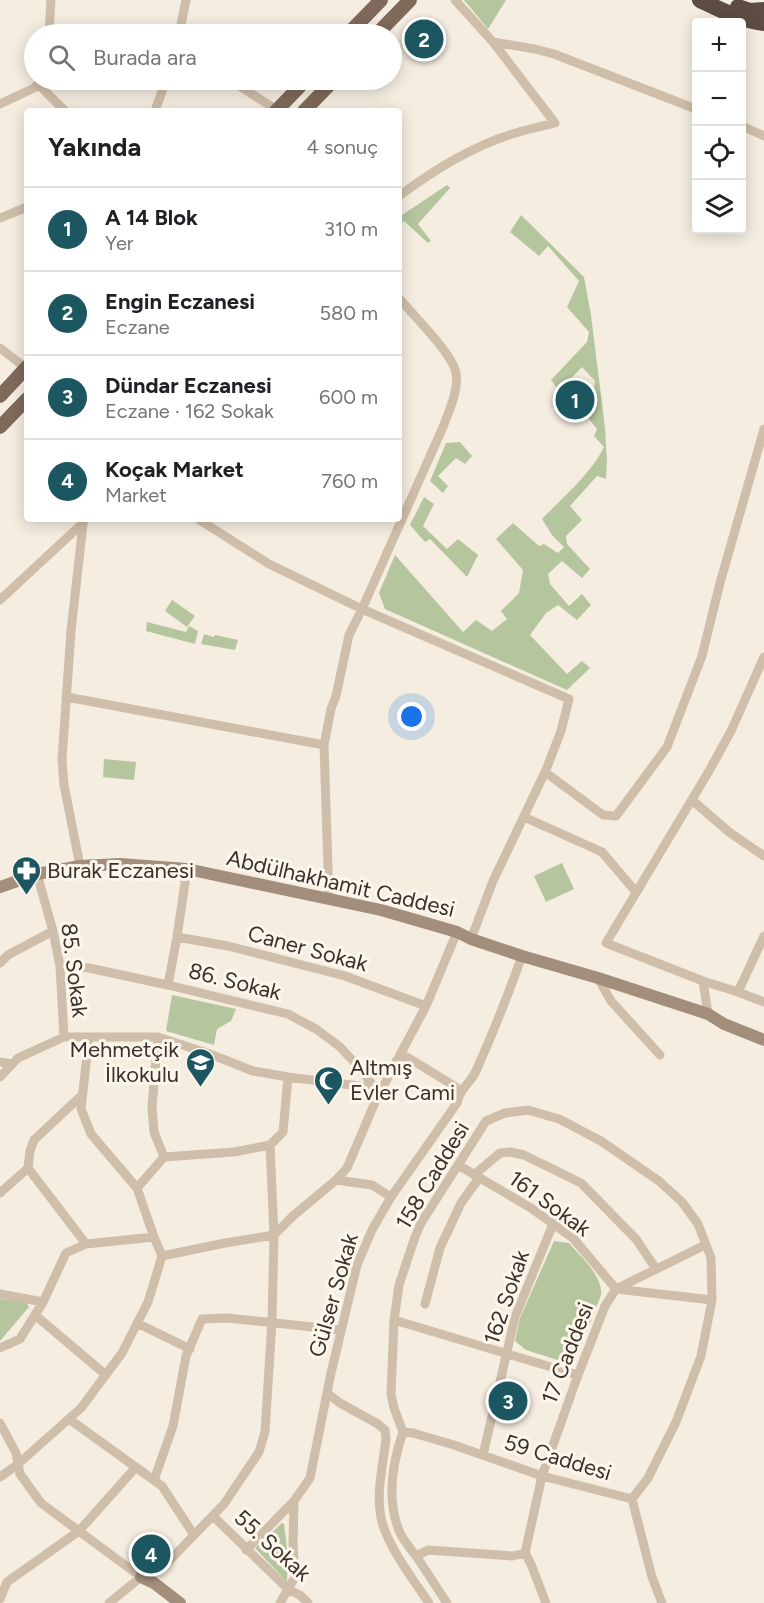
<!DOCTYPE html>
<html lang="tr">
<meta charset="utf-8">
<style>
:root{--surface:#fff;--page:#f2f2f2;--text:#202124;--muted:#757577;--line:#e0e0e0;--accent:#1c5761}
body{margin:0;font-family:Figtree,sans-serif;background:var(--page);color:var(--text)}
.controls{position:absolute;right:18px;top:18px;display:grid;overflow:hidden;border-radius:6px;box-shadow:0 3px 15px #0003}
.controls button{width:54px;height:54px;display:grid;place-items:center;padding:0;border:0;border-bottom:2px solid var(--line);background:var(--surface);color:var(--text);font:30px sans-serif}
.you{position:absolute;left:412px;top:717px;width:21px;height:21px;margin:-15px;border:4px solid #fff;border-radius:50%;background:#1a73e8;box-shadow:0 0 0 9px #1a73e833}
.badge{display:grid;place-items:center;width:39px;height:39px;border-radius:50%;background:var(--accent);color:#fff;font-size:20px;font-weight:700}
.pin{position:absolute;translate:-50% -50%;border:3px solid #fff;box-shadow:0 2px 6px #0006}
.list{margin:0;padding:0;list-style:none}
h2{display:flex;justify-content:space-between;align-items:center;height:78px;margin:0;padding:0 24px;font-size:26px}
h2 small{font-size:20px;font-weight:400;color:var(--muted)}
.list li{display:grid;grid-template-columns:39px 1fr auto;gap:18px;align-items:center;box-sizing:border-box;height:84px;padding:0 24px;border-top:2px solid var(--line)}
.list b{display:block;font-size:22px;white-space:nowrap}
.list p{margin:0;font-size:20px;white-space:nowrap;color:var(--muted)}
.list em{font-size:20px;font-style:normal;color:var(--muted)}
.icon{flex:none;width:33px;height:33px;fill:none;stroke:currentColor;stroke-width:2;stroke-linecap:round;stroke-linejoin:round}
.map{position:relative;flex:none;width:764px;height:1603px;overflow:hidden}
.search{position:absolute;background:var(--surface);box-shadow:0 3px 15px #0003;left:24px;top:24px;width:378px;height:66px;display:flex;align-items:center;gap:15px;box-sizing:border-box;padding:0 21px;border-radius:33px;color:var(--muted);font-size:22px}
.panel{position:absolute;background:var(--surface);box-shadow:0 3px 15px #0003;left:24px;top:108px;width:378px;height:414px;border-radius:6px}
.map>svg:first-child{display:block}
.green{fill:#b5c69e}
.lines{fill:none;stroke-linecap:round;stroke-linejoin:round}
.street{stroke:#cfbeaa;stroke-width:9}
.secondary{stroke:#a38d7b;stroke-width:12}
.primary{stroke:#7f695a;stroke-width:14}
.highway{stroke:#5d4c41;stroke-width:16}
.labels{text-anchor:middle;stroke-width:6;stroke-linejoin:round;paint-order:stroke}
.poi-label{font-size:22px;fill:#3c312a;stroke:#fcf6ed;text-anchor:start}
.street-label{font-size:22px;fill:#3c312a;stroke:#fcf6ed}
</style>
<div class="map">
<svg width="764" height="1603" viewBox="0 0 764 1603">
<rect width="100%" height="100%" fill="#f5ede0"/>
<path class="green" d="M464 0H506L488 29Z
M447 185 450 188 418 224 431 241 428 243 404 221 399 225V217Z
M521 215 584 277 591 315 605 428 607 460 606 479 597 476 570 506 582 520 566 536 567 544 590 569 582 578 562 561 548 574 550 584 569 606 582 594 591 605 577 620 558 605 546 613 530 635 567 674 582 661 590 668 567 690 385 609 379 593 395 555 463 632 476 620 492 631 507 619 501 611 519 593 523 570 496 539 513 523 539 546 544 544 558 553 564 547 552 535 542 519C563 497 591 474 604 447L594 436 597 429 585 414 593 401 595 381 582 367 559 391 551 380 587 342 589 332 567 307 579 281 548 246 539 256 510 232Z
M460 442 472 456 465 464 456 458 438 476 448 486 443 493 430 481 446 443Z
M424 497 434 504 423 526 447 549 458 539 478 555 467 577 430 539 425 542 410 525Z
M172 600 195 616 187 627 165 611Z
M147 622 186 632 189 626 198 631 195 644 146 631Z
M204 634 214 637 215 635 238 640 235 650 201 644Z
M104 759 136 762 134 780 103 777Z
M562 863 574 889 546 902 534 876Z
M172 995 236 1009 231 1021 217 1029 214 1045 166 1031Z
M554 1241 569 1243C581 1257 603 1276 601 1295L578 1354 567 1363 526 1350 515 1341 520 1318Z
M0 1299 26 1302 29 1307 0 1341Z
M282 1523 284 1524 288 1556 287 1582 255 1548Z"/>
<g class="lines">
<path class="street" d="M49 34 51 0
M179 34 186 0
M493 42 535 49 554 54 696 109
M230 80 277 110
M38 84 65 111
M0 104 34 88 42 80
M155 111 166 80
M742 126 764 136
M399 196C435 169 475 144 519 132 531 128 543 126 555 123L493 42 455 0
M0 218 27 207
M0 348 26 368
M198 519 269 564 362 609 569 699 561 731 546 770 493 881 471 939
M0 600 84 522
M67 697 324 745
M545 772 603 815 616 816 667 747 702 656 720 583 764 429
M692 800 729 832 764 856
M524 817 602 852 636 892
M80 866 64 785 62 759 71 631 83 524
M37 874 53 931 60 966 64 1037
M329 899 324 745 331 709 336 696 349 635 362 609 443 427C449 411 459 390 456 373 452 353 413 315 399 298
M177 937 228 946 345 976 426 1006
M0 963 8 955 53 931
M60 966 89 968 168 985 288 1014 316 1029 339 1046 357 1065 374 1087
M598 978 611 1001 660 1055
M703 981 738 992 764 936
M168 985 177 937 187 869
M738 992 764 1002
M708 1014 703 981 606 943 709 771 731 731 764 657
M89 1037 81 1109 91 1134 137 1188
M158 1037 152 1107 154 1132 164 1157 137 1188 154 1237 162 1256
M396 1061 402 1057H407L456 1087 459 1094
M0 1062 12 1064
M0 1077 18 1058 64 1037H158L210 1054 253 1071 288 1077 382 1089
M82 1095 34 1140 30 1151 28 1168 86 1244
M164 1157 234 1152 270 1145 283 1132 288 1077
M458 1165 531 1208 573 1238 616 1289
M474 1175 500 1153 510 1152 524 1155 581 1183 636 1239 656 1269
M336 1180 372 1185 391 1197
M0 1193 28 1168
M616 1289 712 1300
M0 1294 43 1302
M425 1304 440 1248 461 1203 479 1178
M35 1315 106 1375
M394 1320 578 1375
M137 1323 190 1349
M0 1348 20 1339 43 1302 66 1253 86 1244 154 1237
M327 1393 340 1403 378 1424 385 1430 386 1439C383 1466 375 1495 382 1522 389 1548 414 1581 429 1603
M69 1419 162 1486 194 1535
M0 1423 16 1453 20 1474 41 1503 141 1577
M403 1432 394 1408 391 1394 394 1320 399 1285 415 1237 421 1223 486 1121 505 1113 528 1110 559 1119 601 1141 659 1181 682 1202 698 1224 711 1258 712 1300 701 1356 676 1422 648 1478 632 1499 652 1577 662 1603
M403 1432 413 1433 454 1445 542 1476 632 1499
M403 1432C392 1464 386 1500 400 1533 404 1541 410 1548 416 1556 427 1572 437 1588 447 1603
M483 1455 515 1317 553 1224
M0 1477 18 1464 81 1408 122 1353 148 1302 162 1256 225 1243 274 1235 293 1216 336 1180 347 1168 376 1100 426 1006 457 932
M154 1480 173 1426 186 1356 202 1319 227 1318 341 1330
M213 1516 289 1590 300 1595 308 1603
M246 1550 294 1501 310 1478 331 1373 357 1265 372 1230 391 1197 457 1103C460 1088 470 1084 476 1071 493 1033 508 995 522 956
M416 1556 428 1550 513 1556 525 1553
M0 1599 7 1582 79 1531 136 1467
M109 1603 141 1577 169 1561 224 1504 259 1452 265 1432 272 1321 274 1235 270 1145
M280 1603 295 1577 293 1544 294 1501
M546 1603 531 1564 525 1553 542 1476 578 1375 605 1306 616 1289 705 1245"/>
<path class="secondary" d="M0 887 37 874 80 866 120 864 187 869 381 910 457 932 471 939 522 956 598 978 708 1014 724 1024 764 1040
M141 1577 154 1583 180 1603"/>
<path class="primary" d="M348 34 381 0
M377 34 410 0
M276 111 306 80
M304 111 334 80
M0 396 27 367
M0 427 27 399"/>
<path class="highway" d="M700 0C721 10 740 20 764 23
M738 7 750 11 764 10"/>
</g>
<defs>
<symbol id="pharmacy-pin" viewBox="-11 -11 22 30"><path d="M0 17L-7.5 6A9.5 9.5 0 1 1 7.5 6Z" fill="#1c5761" stroke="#fcf6ed"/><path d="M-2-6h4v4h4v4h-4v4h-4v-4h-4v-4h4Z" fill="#fff"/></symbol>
<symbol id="school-pin" viewBox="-11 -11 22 30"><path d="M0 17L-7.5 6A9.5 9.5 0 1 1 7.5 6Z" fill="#1c5761" stroke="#fcf6ed"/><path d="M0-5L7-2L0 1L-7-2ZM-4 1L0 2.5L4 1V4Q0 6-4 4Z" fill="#fff"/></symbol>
<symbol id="mosque-pin" viewBox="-11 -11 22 30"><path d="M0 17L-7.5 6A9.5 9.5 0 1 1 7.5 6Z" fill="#1c5761" stroke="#fcf6ed"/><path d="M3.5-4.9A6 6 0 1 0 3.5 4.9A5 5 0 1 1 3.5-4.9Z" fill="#fff"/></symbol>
</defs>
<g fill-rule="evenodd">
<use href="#pharmacy-pin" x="10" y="854" width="33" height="45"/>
<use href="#school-pin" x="184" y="1046" width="33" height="45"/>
<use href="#mosque-pin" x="312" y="1064" width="33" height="45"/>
</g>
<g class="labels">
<g class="poi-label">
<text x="47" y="878">Burak Eczanesi</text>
<text x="179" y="1057" text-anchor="end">Mehmetçik<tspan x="179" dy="25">İlkokulu</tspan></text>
<text x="350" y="1075">Altmış<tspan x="350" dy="25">Evler Cami</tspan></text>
</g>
<g class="street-label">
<text transform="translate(341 883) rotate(13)" y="8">Abdülhakhamit Caddesi</text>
<text transform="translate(308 948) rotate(15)" y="8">Caner Sokak</text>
<text transform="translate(75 970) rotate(83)" y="8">85. Sokak</text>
<text transform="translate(235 981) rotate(14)" y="8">86. Sokak</text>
<text transform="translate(432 1175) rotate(-59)" y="8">158 Caddesi</text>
<text transform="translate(550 1203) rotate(36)" y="8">161 Sokak</text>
<text transform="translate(333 1295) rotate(-74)" y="8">Gülser Sokak</text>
<text transform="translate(506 1297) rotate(-71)" y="8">162 Sokak</text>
<text transform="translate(567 1353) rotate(-69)" y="8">17 Caddesi</text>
<text transform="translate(558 1457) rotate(17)" y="8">59 Caddesi</text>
<text transform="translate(273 1545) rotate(42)" y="8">55. Sokak</text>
</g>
</g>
</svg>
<div class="controls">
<button>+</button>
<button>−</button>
<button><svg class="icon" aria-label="locate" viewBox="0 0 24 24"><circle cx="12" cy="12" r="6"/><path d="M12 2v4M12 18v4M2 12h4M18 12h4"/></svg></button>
<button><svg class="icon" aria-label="layers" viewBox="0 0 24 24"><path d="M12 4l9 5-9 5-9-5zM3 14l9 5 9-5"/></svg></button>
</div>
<div class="you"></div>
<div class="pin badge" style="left:575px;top:400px">1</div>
<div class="pin badge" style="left:424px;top:39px">2</div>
<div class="pin badge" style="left:508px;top:1401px">3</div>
<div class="pin badge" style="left:151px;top:1554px">4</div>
<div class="search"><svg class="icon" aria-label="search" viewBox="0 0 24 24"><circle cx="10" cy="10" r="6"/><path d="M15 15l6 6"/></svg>Burada ara</div>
<section class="panel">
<h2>Yakında<small>4 sonuç</small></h2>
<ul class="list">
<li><span class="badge">1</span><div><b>A 14 Blok</b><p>Yer</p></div><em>310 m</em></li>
<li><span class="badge">2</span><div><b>Engin Eczanesi</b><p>Eczane</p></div><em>580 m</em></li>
<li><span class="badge">3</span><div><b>Dündar Eczanesi</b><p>Eczane · 162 Sokak</p></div><em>600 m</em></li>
<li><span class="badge">4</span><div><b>Koçak Market</b><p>Market</p></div><em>760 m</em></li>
</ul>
</section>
</div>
